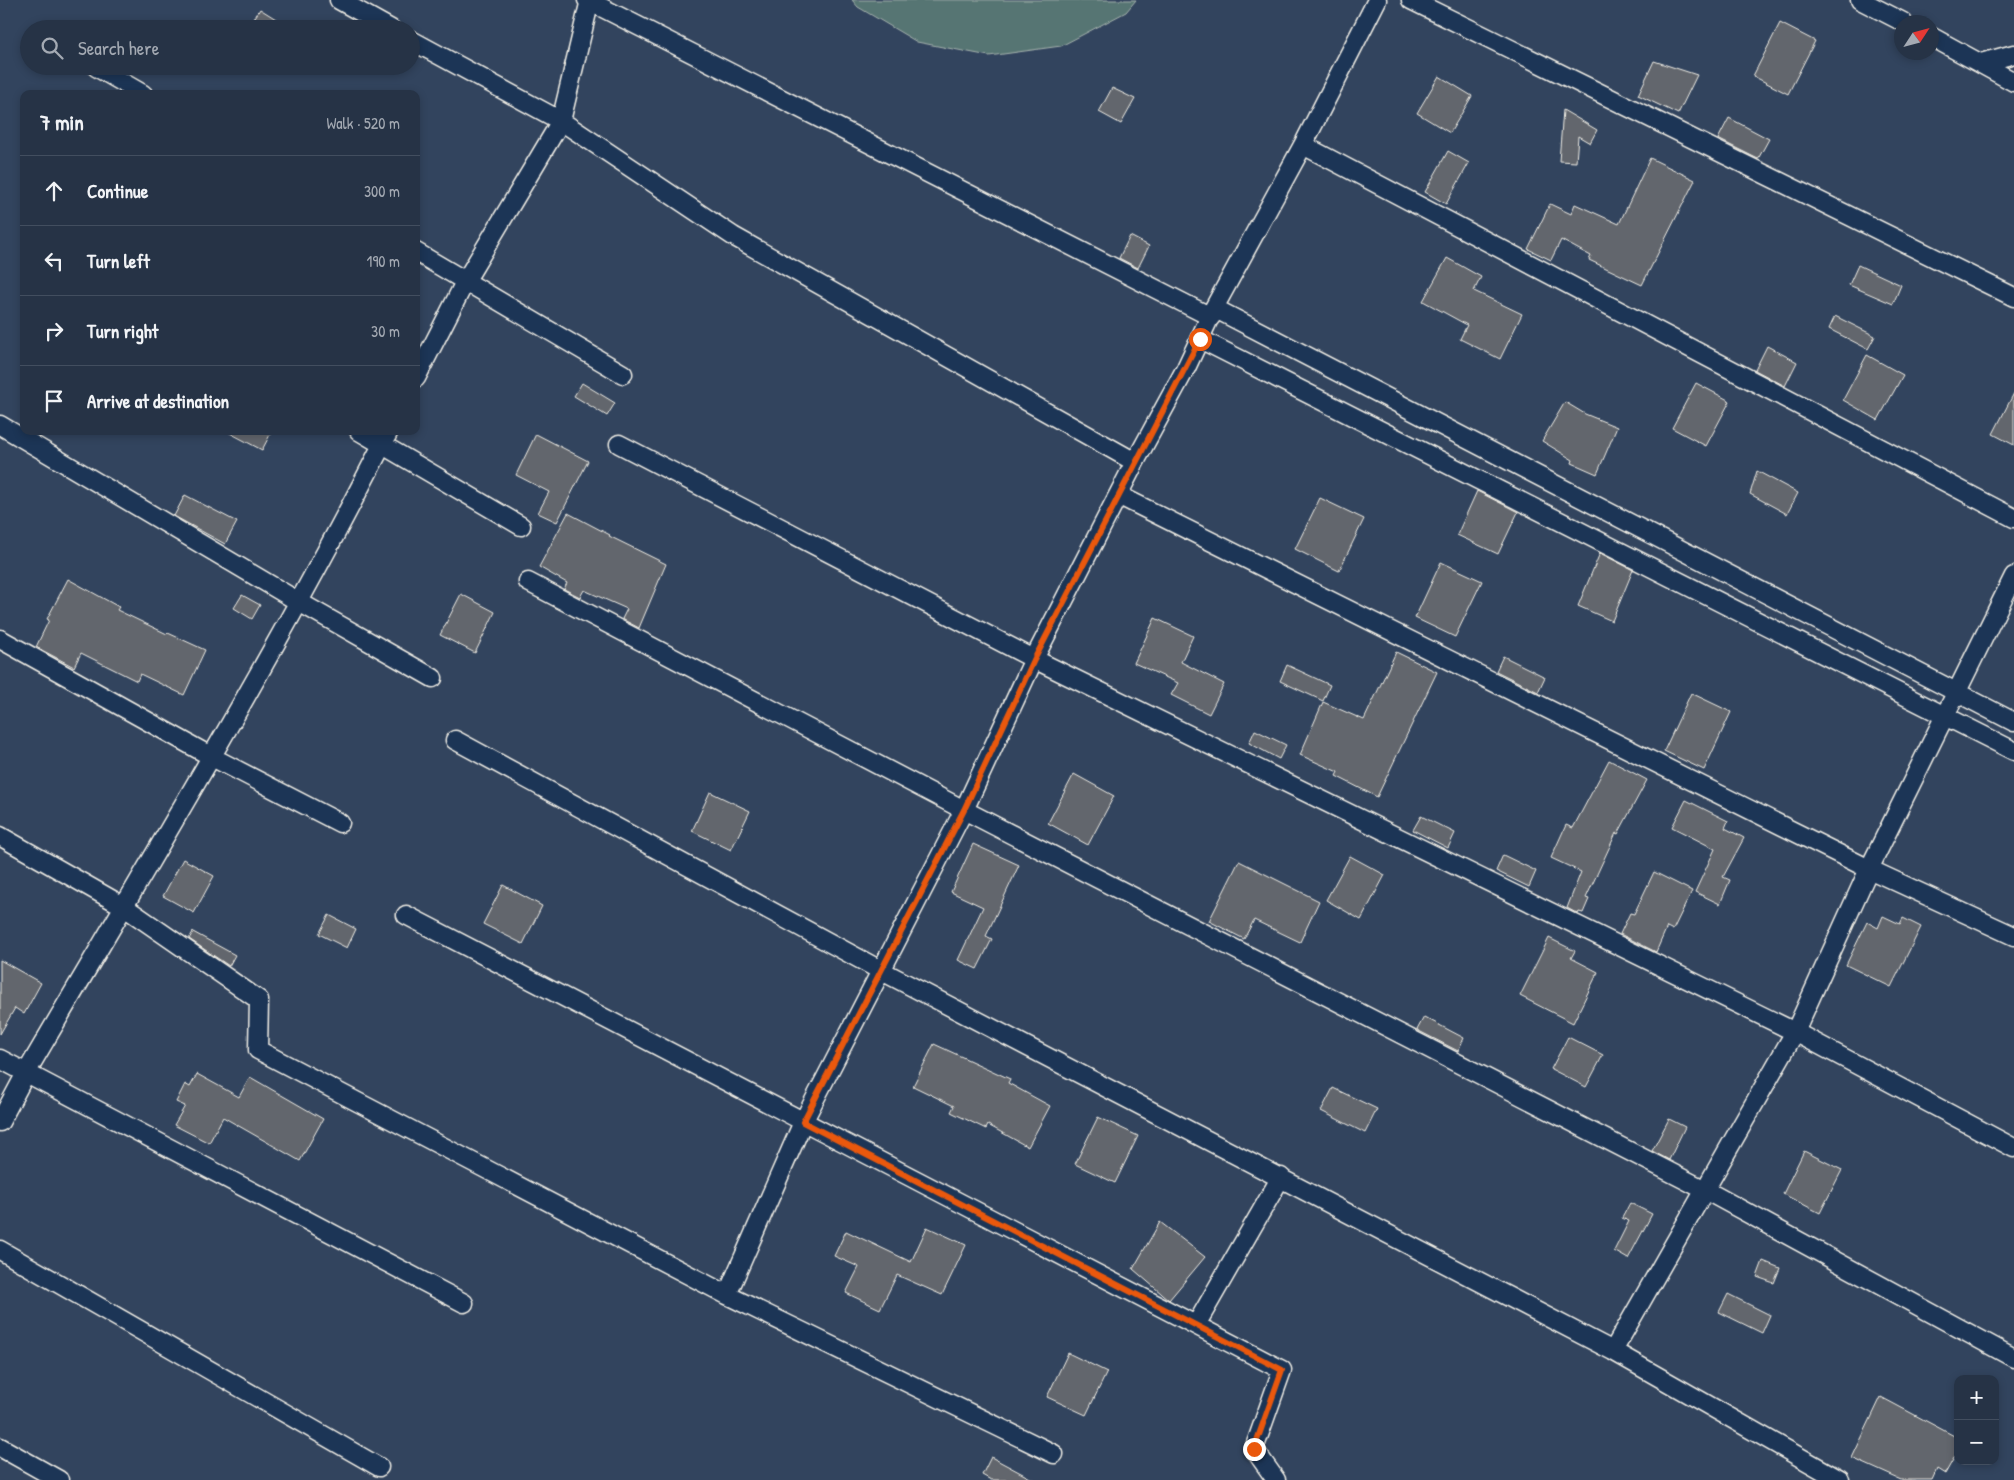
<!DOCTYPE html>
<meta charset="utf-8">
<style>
:root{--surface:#263346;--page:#323f51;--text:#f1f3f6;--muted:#a4aab3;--line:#424e5f}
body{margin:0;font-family:"Patrick Hand",sans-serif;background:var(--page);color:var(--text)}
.controls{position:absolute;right:15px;bottom:15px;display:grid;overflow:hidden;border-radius:10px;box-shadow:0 2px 8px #0003}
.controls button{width:45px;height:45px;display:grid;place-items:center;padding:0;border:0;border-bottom:1px solid var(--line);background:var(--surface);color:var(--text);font:25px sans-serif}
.compass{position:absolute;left:1894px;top:15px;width:45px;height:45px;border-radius:50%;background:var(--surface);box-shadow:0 2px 8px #0003;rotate:54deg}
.stop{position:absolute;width:15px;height:15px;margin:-11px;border:4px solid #ea580c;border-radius:50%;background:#fff}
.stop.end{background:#ea580c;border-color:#fff;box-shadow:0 1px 5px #0008}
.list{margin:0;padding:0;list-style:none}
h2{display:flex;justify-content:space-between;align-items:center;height:65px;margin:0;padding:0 20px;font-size:21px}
h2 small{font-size:16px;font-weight:400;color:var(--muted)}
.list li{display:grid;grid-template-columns:32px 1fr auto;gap:15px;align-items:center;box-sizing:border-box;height:70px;padding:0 20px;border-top:1px solid var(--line)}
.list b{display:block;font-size:19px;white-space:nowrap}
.list em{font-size:16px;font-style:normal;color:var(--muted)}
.icon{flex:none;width:28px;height:28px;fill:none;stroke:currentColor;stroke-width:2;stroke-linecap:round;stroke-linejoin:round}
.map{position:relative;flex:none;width:2014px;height:1480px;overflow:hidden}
.search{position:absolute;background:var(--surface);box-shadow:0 2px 8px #0003;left:20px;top:20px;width:400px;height:55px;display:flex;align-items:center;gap:12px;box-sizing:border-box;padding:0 18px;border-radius:28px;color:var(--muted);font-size:19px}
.panel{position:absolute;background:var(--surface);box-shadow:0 2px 8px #0003;left:20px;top:90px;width:400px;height:345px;border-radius:10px}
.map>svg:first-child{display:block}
.green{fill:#577573;stroke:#a6b3ae}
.building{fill:#62666d;stroke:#f4f1e8}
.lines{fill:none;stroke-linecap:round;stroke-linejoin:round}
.street-casing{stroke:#f4f1e8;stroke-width:21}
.street{stroke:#1d3557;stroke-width:18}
.route{stroke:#ea580c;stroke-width:6}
</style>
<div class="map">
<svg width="2014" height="1480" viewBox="0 0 2014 1480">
<rect width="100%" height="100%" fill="#32445e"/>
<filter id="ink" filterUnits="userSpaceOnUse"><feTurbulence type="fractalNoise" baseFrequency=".02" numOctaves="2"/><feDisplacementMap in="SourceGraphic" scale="10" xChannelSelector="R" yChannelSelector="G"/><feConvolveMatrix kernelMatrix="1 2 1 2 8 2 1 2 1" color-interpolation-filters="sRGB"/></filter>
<g filter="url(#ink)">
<path class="green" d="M852 0H1136L1126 12 1061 46 989 56 917 42 858 7Z"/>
<path class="building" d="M260 9 292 29H248Z
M1780 23 1815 41 1788 94 1753 76Z
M1654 61 1697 75 1678 114 1638 95Z
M1439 76 1472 96 1450 133 1417 113Z
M1112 88 1135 99 1121 124 1099 112Z
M1563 110 1597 130 1590 143 1578 136 1576 162 1559 161Z
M1729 118 1769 139 1758 159 1718 139Z
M1448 151 1469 163 1446 204 1425 192Z
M1650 158 1695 180 1642 285 1589 260 1591 256 1561 240 1551 260 1528 249 1550 204 1571 214 1575 204 1619 224Z
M1130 236 1149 246 1138 268 1119 258Z
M1447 258 1481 277 1474 291 1522 314 1500 359 1460 339 1467 325 1423 301Z
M1858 265 1901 285 1893 304 1849 285Z
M1835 316 1875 336 1868 349 1829 329Z
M1767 346 1797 362 1785 386 1755 370Z
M1867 355 1903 375 1878 420 1843 400Z
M582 383 615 403 607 416 574 396Z
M1696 383 1730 401 1706 446 1672 428Z
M2014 393V445L1993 434Z
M1565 402 1585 414 1617 427 1597 474 1572 463 1573 460 1542 441Z
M226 431H272L262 450Z
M536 434 588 461 557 522 538 513 549 492 516 475Z
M1757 471 1798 493 1787 514 1750 494Z
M1477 491 1518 512 1498 554 1457 535Z
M185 495 237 522 225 544 174 516Z
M1320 498 1364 519 1339 571 1295 549Z
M568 513 610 535 609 536 666 564 639 628 622 619 627 609 584 590 580 597 564 589 567 583 539 567Z
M1600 553 1633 570 1612 621 1578 606Z
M1441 562 1482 581 1455 637 1415 618Z
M68 579 119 607 117 610 167 634 168 633 205 650 184 695 140 674 137 681 81 653 74 667 36 647 49 620 47 619Z
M461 594 495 612 475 653 440 635Z
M242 595 260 605 252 619 234 608Z
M1155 618 1193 636 1181 662 1224 684 1209 714 1171 695 1178 683 1134 663Z
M1396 652 1437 672 1377 797 1336 776 1338 772 1300 755 1323 702 1364 720Z
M1503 656 1545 677 1538 692 1496 671Z
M1287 665 1330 685 1323 701 1280 681Z
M1691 693 1731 712 1704 770 1664 751Z
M1255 730 1286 745 1279 759 1249 743Z
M1609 760 1647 780 1618 834 1616 833 1586 898 1589 899 1583 913 1579 912 1578 914 1567 908 1581 872 1551 858 1566 825 1573 828Z
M1074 774 1114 796 1088 845 1048 823Z
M710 792 750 811 731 850 692 831Z
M1686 800 1728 821 1725 828 1744 838 1723 877 1730 880 1720 904 1695 892 1715 849 1672 827Z
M1421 816 1455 833 1448 848 1413 830Z
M973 844 1019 865 986 936 992 939 977 969 958 960 983 907 951 892Z
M1503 855 1536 871 1529 887 1496 871Z
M1350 856 1385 875 1361 920 1326 900Z
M183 859 214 876 194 913 163 896Z
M1239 861 1319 901 1300 942 1254 920 1244 939 1209 921Z
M1654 872 1692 891 1673 930 1667 927 1656 952 1620 934 1630 913 1634 914Z
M503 885 542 906 523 944 483 924Z
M329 915 356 929 347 948 319 934Z
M1883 916 1900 924 1903 918 1921 927 1891 987 1846 965 1867 922 1878 928Z
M193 932 235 955 229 966 189 939Z
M1549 938 1575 951 1571 958 1598 972 1573 1023 1520 996Z
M0 960 41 983 24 1014 15 1008 0 1034Z
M1424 1017 1464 1038 1458 1051 1417 1030Z
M1568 1037 1603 1055 1586 1087 1551 1069Z
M934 1044 1010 1079 1008 1083 1050 1106 1028 1147 988 1125 986 1129 951 1112 954 1106 913 1086Z
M197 1074 239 1097 250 1077 323 1119 300 1161 223 1117 209 1143 174 1125 185 1106 176 1102 185 1084 190 1087Z
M1333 1088 1377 1109 1365 1133 1321 1111Z
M1098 1117 1138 1136 1115 1183 1075 1164Z
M1669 1119 1685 1127 1669 1160 1652 1151Z
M1804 1151 1842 1170 1820 1213 1783 1194Z
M1630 1203 1652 1214 1628 1259 1614 1251 1629 1221 1622 1218Z
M1160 1222 1205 1257 1169 1300 1133 1269Z
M927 1227 966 1245 942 1295 897 1275 880 1309 846 1293 859 1267 834 1256 846 1231 911 1262Z
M1763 1261 1780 1268 1774 1283 1757 1277Z
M1728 1294 1770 1315 1762 1333 1719 1312Z
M1068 1353 1107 1372 1086 1415 1047 1397Z
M1881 1397 1958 1438V1451L1945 1474 1937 1469 1932 1480H1901L1852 1458Z
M991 1457 1034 1480H991L982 1475Z"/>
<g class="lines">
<defs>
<path id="street" d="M339 0 391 29
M587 0 1211 317
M1411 0 2014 297
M1860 0 1903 22
M1932 37 2014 82
M411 40 561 121 733 236 1135 462
M1981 63 2014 54
M96 67 143 94
M1303 145 2014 518
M416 252 623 374
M1214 308 2014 722
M1200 339 2014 751
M416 378 466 280 561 121 590 0
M0 425 299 602 433 678
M359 431 521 526
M619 444 1034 659 1795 1032 2014 1148
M1118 495 1869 869 2014 936
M528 582 964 810 1705 1190 2014 1358
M0 639 212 757 340 823
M455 740 880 970 1613 1351 1840 1480
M0 836 123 906 259 1000 258 1050 727 1295 1054 1454
M406 915 1282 1370 1254 1449 1276 1480
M0 1059 464 1303
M0 1122 26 1073C150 861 278 651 389 431
M0 1250 379 1467
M727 1295 803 1122 964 810 1034 659 1135 462 1186 368 1214 308 1303 145 1377 0
M1196 1325 1281 1177
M1613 1351 1795 1032 1869 869 2014 576
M0 1447 59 1480"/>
</defs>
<use href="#street" class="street-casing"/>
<use href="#street" class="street"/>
</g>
</g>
<g class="lines" filter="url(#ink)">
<path class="route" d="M1200 339 1034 660 964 810 803 1122 1282 1370 1254 1449"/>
</g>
</svg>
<div class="controls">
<button>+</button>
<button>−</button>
</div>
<svg class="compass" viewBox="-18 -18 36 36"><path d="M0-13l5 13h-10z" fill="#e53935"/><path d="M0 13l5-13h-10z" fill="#a4aab3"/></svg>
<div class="stop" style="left:1200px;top:339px"></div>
<div class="stop end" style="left:1254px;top:1449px"></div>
<div class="search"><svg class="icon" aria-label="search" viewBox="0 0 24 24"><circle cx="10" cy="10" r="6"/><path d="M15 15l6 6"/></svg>Search here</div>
<section class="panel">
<h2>7 min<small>Walk · 520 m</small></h2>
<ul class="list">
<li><svg class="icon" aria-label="ahead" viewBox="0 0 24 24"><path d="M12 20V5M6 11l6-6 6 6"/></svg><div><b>Continue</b></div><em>300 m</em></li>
<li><svg class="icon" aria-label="left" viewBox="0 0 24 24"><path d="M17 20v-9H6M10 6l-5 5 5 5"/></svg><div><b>Turn left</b></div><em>190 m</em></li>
<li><svg class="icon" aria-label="right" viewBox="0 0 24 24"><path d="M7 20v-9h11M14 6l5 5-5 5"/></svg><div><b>Turn right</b></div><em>30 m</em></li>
<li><svg class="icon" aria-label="arrive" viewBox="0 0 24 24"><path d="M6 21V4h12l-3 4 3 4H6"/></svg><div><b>Arrive at destination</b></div></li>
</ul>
</section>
</div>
